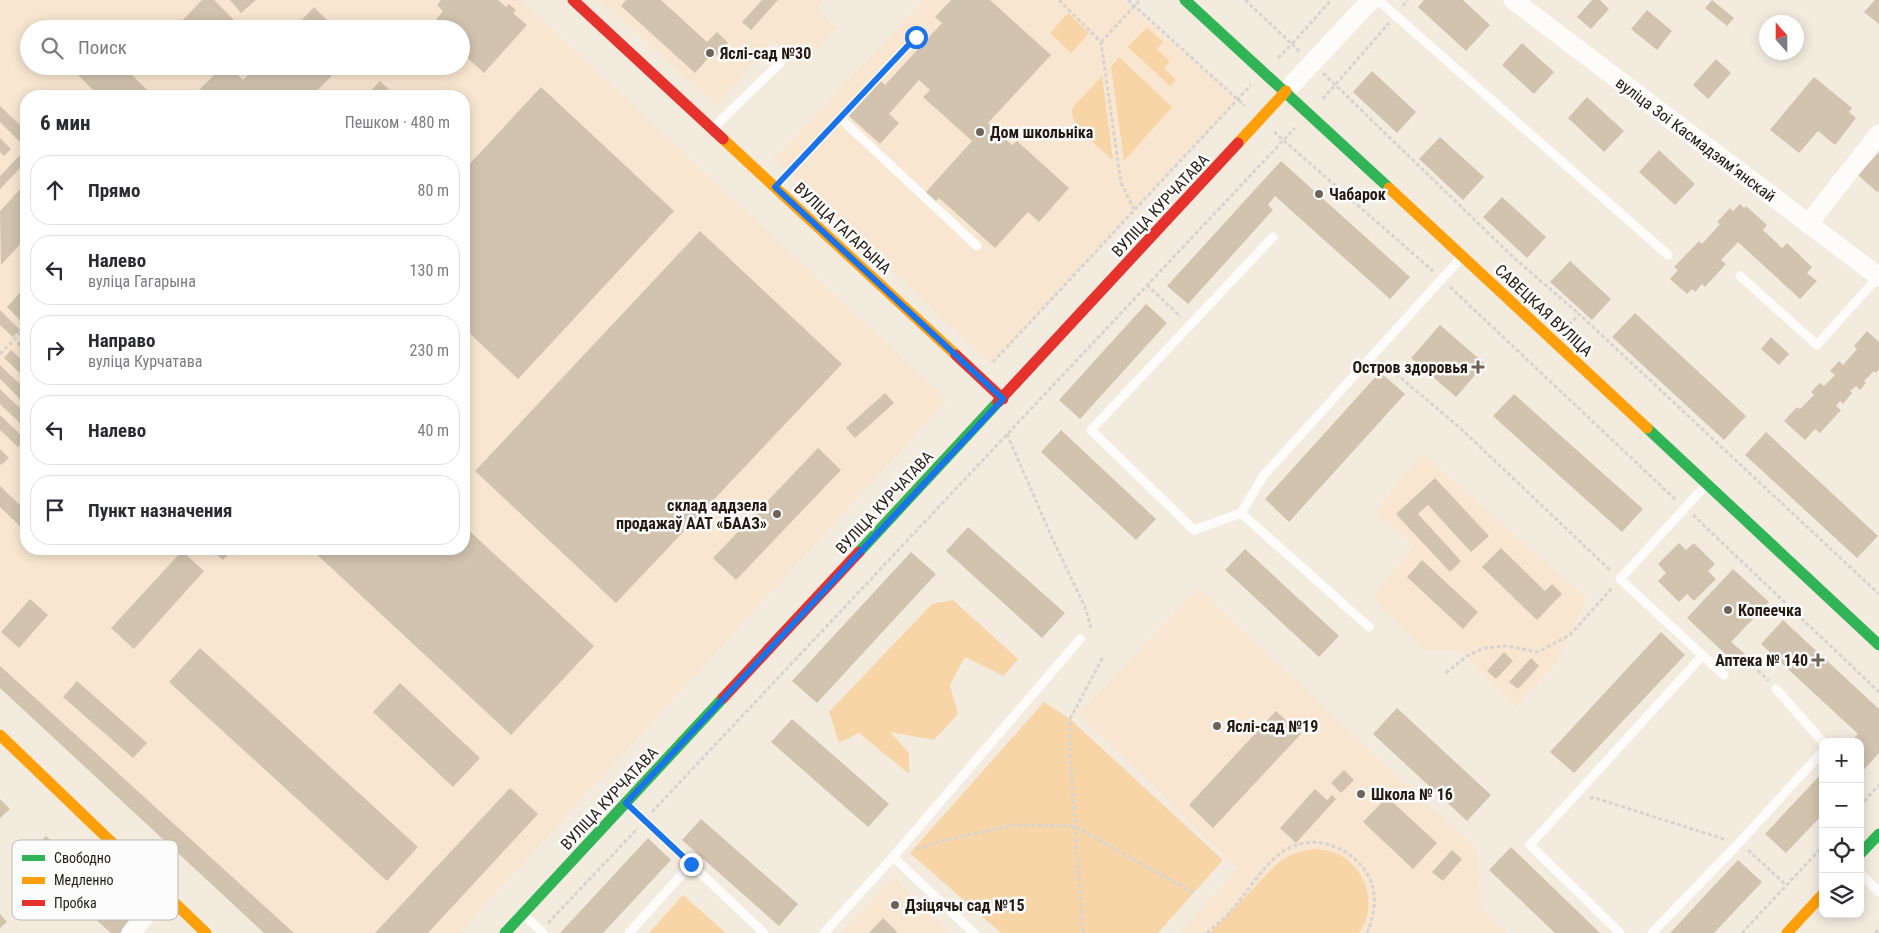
<!DOCTYPE html>
<html lang="ru">
<meta charset="utf-8">
<style>
:root{--surface:#fff;--page:#f7f7f7;--text:#2b2b33;--muted:#7c7c81;--line:#e1e1e2}
body{margin:0;font-family:"Roboto Condensed",sans-serif;background:var(--page);color:var(--text)}
.controls{position:absolute;right:15px;bottom:15px;display:grid;overflow:hidden;border-radius:10px;box-shadow:0 2px 12px #0003}
.controls button{width:45px;height:45px;display:grid;place-items:center;padding:0;border:0;border-bottom:1px solid var(--line);background:var(--surface);color:var(--text);font:25px sans-serif}
.compass{position:absolute;left:1759px;top:15px;width:45px;height:45px;border-radius:50%;background:var(--surface);box-shadow:0 2px 12px #0003;rotate:339deg}
.stop{position:absolute;width:15px;height:15px;margin:-11px;border:4px solid #1a73e8;border-radius:50%;background:#fff}
.stop.end{background:#1a73e8;border-color:#fff;box-shadow:0 1px 5px #0008}
.list{margin:0;padding:0;list-style:none}
h2{display:flex;justify-content:space-between;align-items:center;height:65px;margin:0;padding:0 20px;font-size:21px}
h2 small{font-size:16px;font-weight:400;color:var(--muted)}
.list li{display:grid;grid-template-columns:32px 1fr auto;gap:15px;align-items:center;box-sizing:border-box;height:70px;margin:0 10px 10px;padding:0 10px;border:1px solid var(--line);border-radius:20px}
.list b{display:block;font-size:19px;white-space:nowrap}
.list p{margin:0;font-size:16px;white-space:nowrap;color:var(--muted)}
.list em{font-size:16px;font-style:normal;color:var(--muted)}
.icon{flex:none;width:28px;height:28px;fill:none;stroke:currentColor;stroke-width:2;stroke-linecap:round;stroke-linejoin:round}
.map{position:relative;flex:none;width:1879px;height:933px;overflow:hidden}
.search{position:absolute;background:var(--surface);box-shadow:0 2px 12px #0003;left:20px;top:20px;width:450px;height:55px;display:flex;align-items:center;gap:12px;box-sizing:border-box;padding:0 18px;border-radius:28px;color:var(--muted);font-size:19px}
.panel{position:absolute;background:var(--surface);box-shadow:0 2px 12px #0003;left:20px;top:90px;width:450px;height:465px;border-radius:20px}
.map>svg:first-child{display:block}
.built{fill:#f8e6d0;fill-rule:evenodd}
.green{fill:#f8d5a7}
.building{fill:#d2c3af}
.lines{fill:none;stroke-linecap:round;stroke-linejoin:round}
.path{stroke:#d6d4d1;stroke-width:3;stroke-dasharray:4 2.5;stroke-linecap:butt}
.lane{stroke:#fdfcfa;stroke-width:9}
.street{stroke:#fdfcfa;stroke-width:19}
.fast{stroke:#30b455;stroke-width:11}
.slow{stroke:#ff9f0a;stroke-width:11}
.jam{stroke:#e5322d;stroke-width:11}
.route{stroke:#1a73e8;stroke-width:6}
.poi-dot{fill:#6c645a;stroke:#fcfcfc;stroke-width:2}
.labels{text-anchor:middle;stroke-width:5;stroke-linejoin:round;paint-order:stroke}
.poi-label{font-size:16px;font-weight:bold;fill:#231b12;stroke:#fcfcfc;text-anchor:start}
.street-label{font-size:16px;fill:#231b12;stroke:#fcfcfc}
.key{fill:#fcfcfc;stroke:#bbb8b6;stroke-width:1}
.key-label{font-size:14px;fill:#231b12}
</style>
<div class="map">
<svg width="1879" height="933" viewBox="0 0 1879 933">
<rect width="100%" height="100%" fill="#f4ebdf"/>
<path class="built" d="M0 0H521L947 400 459 933H264L0 688ZM29 29H461V66H29ZM26 96H464V549H26Z
M600 0H823L816 8 837 28 801 66 773 40 717 105Z
M924 0H1124L1237 99 991 364 774 159Z
M1423 454 1587 599 1557 662 1516 707 1460 650H1425L1377 603 1375 593 1415 546 1375 511Z
M1198 588 1356 738 1477 849 1481 908 1507 933H1179L1238 868 1079 714Z
M893 877 951 933H841Z"/>
<path class="green" d="M1068 13 1089 33 1071 53 1050 33Z
M1147 27 1163 42 1157 49 1170 61 1164 68 1176 80 1170 86 1128 47Z
M1119 57 1172 107 1124 161 1111 67Z
M1102 76 1113 160C1101 148 1066 125 1073 107Z
M953 600 1018 659 1004 676 965 657 950 685 958 714 934 740 890 732 909 753V774L859 733 839 743 829 712 932 604Z
M1044 702 1070 719 1223 860 1158 933H1001L910 853Z
M1314 849C1323 850 1332 851 1340 855 1367 870 1378 908 1359 933H1210L1276 865C1288 855 1299 851 1314 849Z
M683 895 726 933H649Z"/>
<path class="building" d="M202 0H214L235 21 228 29H174Z
M230 0H256L241 13Z
M441 0H498L506 7 509 4 516 10 513 13 527 25 484 73 465 56 469 51 461 44V29H444L435 21 443 11 437 5Z
M626 0H661L707 42 717 32 728 43 714 58 711 55 695 73 621 6Z
M762 0H778L751 30 742 22Z
M951 0H990L1051 55 988 123 1012 145 1017 141 1069 188 1039 222 1028 212 995 248 939 198 935 202 925 193 972 141 923 97 930 90 919 80 889 114 899 123 880 144 849 116 881 81 885 85 942 23 935 17Z
M1424 0H1463L1490 25 1466 51 1418 7Z
M1592 0H1600L1609 9 1591 29 1577 17Z
M1712 0 1734 18 1727 26 1705 8Z
M1875 0H1879V24L1864 12Z
M314 7 336 29H293Z
M1647 10 1672 31 1657 50 1631 29Z
M1522 43 1554 72 1534 94 1502 65Z
M1716 59 1731 73 1708 99 1693 85Z
M69 66H123L153 96H99Z
M223 66H229L243 80 257 66H341L312 96H193Z
M1372 71 1416 112 1397 133 1353 92Z
M1814 77 1852 108 1849 112 1856 118 1835 145 1818 131 1799 153 1770 130Z
M380 81 396 96H366Z
M541 87 674 211 518 379 464 328V170Z
M1587 97 1624 131 1604 152 1568 118Z
M0 106 26 131V134L19 141 0 122Z
M1440 137 1484 177 1463 200 1419 159Z
M0 138 11 149 4 156 0 152Z
M1659 150 1695 184 1675 205 1639 172Z
M1879 152V190L1877 192 1858 175Z
M20 155 26 162 0 189V176Z
M1281 161 1410 277 1390 299 1275 196 1268 205 1273 210 1188 304 1167 286Z
M24 185 26 187V238L1 265 0 211Z
M1502 197 1546 237 1527 258 1483 217Z
M1740 204 1744 208 1746 206 1767 225 1763 230 1782 248 1787 243 1812 267 1807 273 1817 281 1800 299 1738 242 1721 260 1726 264 1705 287 1702 284 1695 292 1692 289 1687 294 1670 279 1678 270 1674 267 1699 241 1702 244 1720 224 1717 222 1730 208 1733 211Z
M700 231 842 364 616 603 475 471Z
M1570 261 1611 299 1592 320 1550 282Z
M26 286V326L7 307Z
M1146 304 1167 323 1080 419 1059 400Z
M0 310 20 330 13 337 0 325Z
M1635 313 1746 416 1724 440 1612 337Z
M1440 325 1485 364 1456 397 1411 358Z
M1867 331 1879 342V369L1876 373 1874 371 1864 381 1866 383 1860 390 1856 386 1850 391 1852 393 1843 404 1840 401 1836 406 1841 410 1820 433 1815 429 1805 440 1784 421 1797 407 1800 409 1814 395 1811 392 1820 383 1824 386 1835 375 1830 371 1839 361 1843 365 1857 349 1854 346Z
M25 336 26 337V352L17 344Z
M1771 337 1789 354 1779 365 1761 349Z
M11 350 26 364V379L4 358Z
M0 365 26 390V405L0 379Z
M1380 372 1405 394 1289 522 1265 499Z
M0 389 26 414V429L0 404Z
M885 393 894 403 855 438 846 428Z
M1514 394 1643 509 1622 532 1493 416Z
M0 415 25 439 18 447 0 430Z
M1061 430 1156 519 1136 540 1041 452Z
M1766 432 1878 536 1857 558 1745 455Z
M818 448 841 470 736 580 713 558Z
M0 449 9 458 1 465 0 464Z
M1435 478 1489 536 1471 552 1428 505 1418 514 1461 561 1450 572 1396 514Z
M0 486 26 511V519L20 526 0 507Z
M464 526 594 646 511 735 311 549H464Z
M968 527 1065 613 1042 638 946 551Z
M1679 543 1686 550 1694 543 1715 564 1708 571 1716 579 1694 601 1687 594 1679 602 1658 581 1666 573 1658 564Z
M1501 548 1545 591 1552 584 1562 594 1537 620 1482 567Z
M210 549H233L223 560Z
M1245 549 1339 636 1319 657 1225 570Z
M182 551 204 571 134 649 111 628Z
M911 552 936 574 817 703 792 681Z
M1422 560 1478 612 1463 629 1407 577Z
M1733 569 1769 602 1731 642 1745 654 1736 664 1687 618Z
M30 599 48 615 19 648 1 632Z
M1783 620 1879 709V753L1860 774V742H1850L1858 734 1761 644Z
M1661 632 1685 655 1574 773 1550 752Z
M200 648 418 847 387 881 169 682Z
M1504 652 1513 661 1496 679 1487 671Z
M1531 658 1539 666 1518 689 1509 682Z
M0 666 294 933H264L0 688Z
M77 681 147 743 133 758 63 697Z
M400 683 480 758 453 787 373 712Z
M1397 708 1491 795 1467 821 1373 734Z
M1276 711 1301 734 1213 828 1189 805Z
M792 719 889 804 868 827 771 742Z
M1344 770 1354 780 1341 793 1331 783Z
M1823 772V814L1786 853 1765 834Z
M510 788 538 814 428 933H375Z
M1315 789 1327 800 1332 795 1336 799 1296 843 1280 828Z
M1387 797 1437 843 1413 869 1363 822Z
M0 799 10 809 0 818Z
M701 819 798 904 779 926 682 840Z
M46 836 68 857 49 878 26 857Z
M648 838 671 860 603 933H560Z
M1511 847 1600 933H1555L1489 870Z
M1452 850 1462 859 1443 881 1432 872Z
M1738 860 1762 882 1714 933H1670Z
M130 886 147 902 120 933H111L85 910 101 894 113 905Z
M0 914 7 922 0 928Z
M883 918 898 933H869Z"/>
<g class="lines">
<path class="path" d="M1061 0 1060 1 1101 42 1121 183 1134 209
M1128 0 1245 106
M1245 0 1292 44 1331 0
M1403 6 1408 0
M1101 42 1140 0
M1278 58 1292 44 1300 52
M1323 73 1513 257 1579 314
M1323 99 1389 23
M1274 132 1433 271
M1147 285 1181 317
M1450 287 1677 501
M1569 325 1579 314 1879 594
M0 354 24 329
M1381 361 1459 427 1611 571
M993 362 1251 85
M1007 434 1053 540 1085 607 1091 628
M1693 515 1879 692
M1753 666 1769 681
M1446 673 1467 656 1484 648 1507 646 1538 652 1570 635 1612 588
M1590 798H1595L1727 840
M1860 806 1879 785
M652 812 1295 128
M917 849 946 840 1014 825 1074 826 1194 893
M1748 850 1786 885
M548 923 638 828
M1083 933 1070 754V719L1103 657
M1207 933C1214 926 1223 920 1229 913 1247 893 1261 868 1282 852 1309 833 1345 844 1363 868 1379 888 1376 912 1367 933
M1742 933 1823 846
M1875 933 1879 929"/>
<path class="lane" d="M1378 0 1668 255
M840 118 977 246
M714 127 780 63
M777 185 916 37
M1273 237 1091 430 1194 530 1241 513 1369 627
M1740 276 1817 345 1878 277
M1705 486 1620 579 1724 675
M1241 513 1264 475 1461 258
M1776 689 1823 742
M627 804 691 864 629 933
M691 864 764 933
M1860 873 1879 892
M525 916 543 933
M824 933 893 857
M974 933 893 857 1080 639
M1620 933 1530 845 1703 655
M1652 933 1738 844 1823 751"/>
<path class="street" d="M1513 0 1879 277
M1286 91 1371 0
M1808 224 1879 134
M131 933 164 893"/>
<path class="fast" d="M1185 0 1389 188
M1647 428 1879 645
M859 552 998 402
M1860 854 1879 834
M505 933 723 698"/>
<path class="slow" d="M723 139 956 355
M1238 143 1286 91
M1389 188 1647 428
M0 735 206 933
M1787 933 1823 894"/>
<path class="jam" d="M573 0 723 139
M956 355 1003 399
M998 402 1238 143
M723 698 859 552"/>
</g>
<g class="lines">
<path class="route" d="M691 864 626 803 1003 399 775 187 916 37"/>
</g>
<g class="poi-dot">
<circle cx="710" cy="53" r="5"/>
<circle cx="980" cy="132" r="5"/>
<circle cx="1319" cy="194" r="5"/>
<path d="M1475.5 359.5h5v5h5v5h-5v5h-5v-5h-5v-5h5z"/>
<circle cx="777" cy="514" r="5"/>
<circle cx="1728" cy="610" r="5"/>
<path d="M1815.5 652.5h5v5h5v5h-5v5h-5v-5h-5v-5h5z"/>
<circle cx="1217" cy="726" r="5"/>
<circle cx="1361" cy="794" r="5"/>
<circle cx="895" cy="905" r="5"/>
</g>
<g class="labels">
<g class="poi-label">
<text x="720" y="59">Яслі-сад №30</text>
<text x="990" y="138">Дом школьніка</text>
<text x="1329" y="200">Чабарок</text>
<text x="1468" y="373" text-anchor="end">Остров здоровья</text>
<text x="767" y="511" text-anchor="end">склад аддзела<tspan x="767" dy="18">продажаў ААТ «БААЗ»</tspan></text>
<text x="1738" y="616">Копеечка</text>
<text x="1808" y="666" text-anchor="end">Аптека № 140</text>
<text x="1227" y="732">Яслі-сад №19</text>
<text x="1371" y="800">Школа № 16</text>
<text x="905" y="911">Дзіцячы сад №15</text>
</g>
<g class="street-label">
<text transform="translate(1696 139) rotate(37)" y="6">вуліца Зоі Касмадзямʼянскай</text>
<text transform="translate(1160 205) rotate(-47)" y="6">ВУЛІЦА КУРЧАТАВА</text>
<text transform="translate(843 228) rotate(43)" y="6">ВУЛІЦА ГАГАРЫНА</text>
<text transform="translate(1544 310) rotate(43)" y="6">САВЕЦКАЯ ВУЛІЦА</text>
<text transform="translate(884 502) rotate(-47)" y="6">ВУЛІЦА КУРЧАТАВА</text>
<text transform="translate(609 798) rotate(-47)" y="6">ВУЛІЦА КУРЧАТАВА</text>
</g>
</g>
<rect x="12" y="840" width="166" height="80" rx="8" class="key"/>
<rect x="22" y="855" width="23" height="6" fill="#30b455"/>
<rect x="22" y="877" width="23" height="7" fill="#ff9f0a"/>
<rect x="22" y="900" width="23" height="6" fill="#e5322d"/>
<g class="key-label">
<text x="54" y="863">Свободно</text>
<text x="54" y="885">Медленно</text>
<text x="54" y="908">Пробка</text>
</g>
</svg>
<div class="controls">
<button>+</button>
<button>−</button>
<button><svg class="icon" aria-label="locate" viewBox="0 0 24 24"><circle cx="12" cy="12" r="6"/><path d="M12 2v4M12 18v4M2 12h4M18 12h4"/></svg></button>
<button><svg class="icon" aria-label="layers" viewBox="0 0 24 24"><path d="M12 4l9 5-9 5-9-5zM3 14l9 5 9-5"/></svg></button>
</div>
<svg class="compass" viewBox="-18 -18 36 36"><path d="M0-13l5 13h-10z" fill="#e53935"/><path d="M0 13l5-13h-10z" fill="#7c7c81"/></svg>
<div class="stop" style="left:916px;top:37px"></div>
<div class="stop end" style="left:691px;top:864px"></div>
<div class="search"><svg class="icon" aria-label="search" viewBox="0 0 24 24"><circle cx="10" cy="10" r="6"/><path d="M15 15l6 6"/></svg>Поиск</div>
<section class="panel">
<h2>6 мин<small>Пешком · 480 m</small></h2>
<ul class="list">
<li><svg class="icon" aria-label="ahead" viewBox="0 0 24 24"><path d="M12 20V5M6 11l6-6 6 6"/></svg><div><b>Прямо</b></div><em>80 m</em></li>
<li><svg class="icon" aria-label="left" viewBox="0 0 24 24"><path d="M17 20v-9H6M10 6l-5 5 5 5"/></svg><div><b>Налево</b><p>вуліца Гагарына</p></div><em>130 m</em></li>
<li><svg class="icon" aria-label="right" viewBox="0 0 24 24"><path d="M7 20v-9h11M14 6l5 5-5 5"/></svg><div><b>Направо</b><p>вуліца Курчатава</p></div><em>230 m</em></li>
<li><svg class="icon" aria-label="left" viewBox="0 0 24 24"><path d="M17 20v-9H6M10 6l-5 5 5 5"/></svg><div><b>Налево</b></div><em>40 m</em></li>
<li><svg class="icon" aria-label="arrive" viewBox="0 0 24 24"><path d="M6 21V4h12l-3 4 3 4H6"/></svg><div><b>Пункт назначения</b></div></li>
</ul>
</section>
</div>
